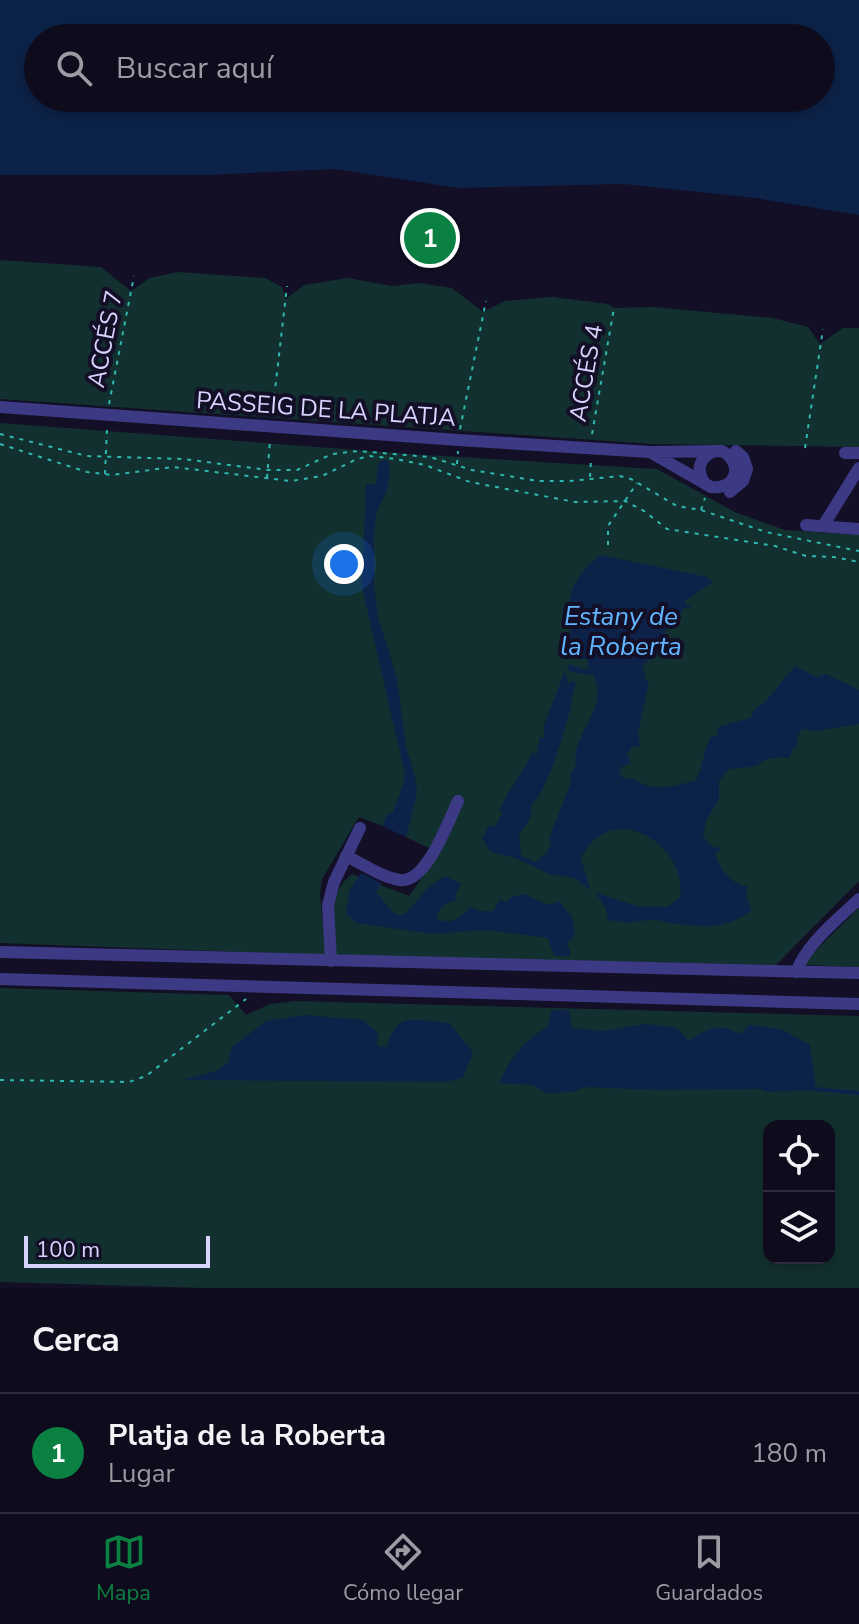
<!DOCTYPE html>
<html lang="es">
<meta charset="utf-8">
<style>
:root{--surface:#0e0b1c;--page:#1c1929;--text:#f1f3f6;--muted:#9b9ba3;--line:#2e2b3b;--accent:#0b8043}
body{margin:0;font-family:"Nunito Sans",sans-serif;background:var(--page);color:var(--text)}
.controls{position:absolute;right:24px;bottom:24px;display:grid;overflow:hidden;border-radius:16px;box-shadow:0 4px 12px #0003}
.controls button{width:72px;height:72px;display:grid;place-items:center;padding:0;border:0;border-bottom:2px solid var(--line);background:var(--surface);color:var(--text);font:40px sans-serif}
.scale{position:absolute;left:24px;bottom:20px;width:186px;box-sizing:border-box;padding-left:8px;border:4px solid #d9d4ff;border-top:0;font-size:22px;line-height:28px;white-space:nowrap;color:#d9d4ff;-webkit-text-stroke:6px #130f26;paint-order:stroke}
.you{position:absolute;left:344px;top:564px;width:28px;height:28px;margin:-20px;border:6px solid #fff;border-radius:50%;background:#1a73e8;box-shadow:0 0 0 12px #1a73e833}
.badge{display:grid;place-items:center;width:52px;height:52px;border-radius:50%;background:var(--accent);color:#fff;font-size:26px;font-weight:700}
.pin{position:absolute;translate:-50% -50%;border:4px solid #fff;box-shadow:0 2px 8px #0006}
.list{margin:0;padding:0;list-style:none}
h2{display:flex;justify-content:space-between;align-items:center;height:104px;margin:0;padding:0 32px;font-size:34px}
h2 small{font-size:26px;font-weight:400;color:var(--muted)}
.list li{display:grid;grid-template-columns:52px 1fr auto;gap:24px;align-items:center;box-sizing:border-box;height:120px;padding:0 32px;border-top:2px solid var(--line)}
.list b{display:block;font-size:30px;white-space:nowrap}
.list p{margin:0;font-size:26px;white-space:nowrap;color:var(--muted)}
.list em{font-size:26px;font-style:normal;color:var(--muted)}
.icon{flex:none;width:44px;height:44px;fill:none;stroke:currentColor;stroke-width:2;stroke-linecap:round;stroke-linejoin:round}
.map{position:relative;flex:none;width:859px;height:1288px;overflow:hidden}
.search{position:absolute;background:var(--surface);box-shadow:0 4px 12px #0003;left:24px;right:24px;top:24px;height:88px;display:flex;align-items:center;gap:20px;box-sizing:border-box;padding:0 28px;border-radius:44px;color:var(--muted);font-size:30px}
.sheet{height:224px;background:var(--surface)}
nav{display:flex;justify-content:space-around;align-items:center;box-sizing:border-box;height:112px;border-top:2px solid var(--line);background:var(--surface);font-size:22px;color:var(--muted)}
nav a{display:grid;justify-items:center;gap:4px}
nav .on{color:var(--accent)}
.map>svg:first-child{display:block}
.green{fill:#12302f;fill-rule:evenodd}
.water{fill:#0c2248;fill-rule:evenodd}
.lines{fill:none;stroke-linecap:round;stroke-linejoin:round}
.stream{stroke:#0c2248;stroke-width:4}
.canal{stroke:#0c2248;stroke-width:12}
.path{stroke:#2fb8b0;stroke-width:2;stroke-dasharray:4 6;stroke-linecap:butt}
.minor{stroke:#3d3a85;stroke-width:12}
.path-bridge{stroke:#2fb8b0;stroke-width:2;stroke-dasharray:4 6;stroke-linecap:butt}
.labels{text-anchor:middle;stroke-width:8;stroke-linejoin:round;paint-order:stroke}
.street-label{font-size:24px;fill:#d9d4ff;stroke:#130f26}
.water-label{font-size:26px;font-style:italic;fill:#62b6ff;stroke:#130f26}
</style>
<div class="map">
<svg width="859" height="1288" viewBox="0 0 859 1288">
<rect width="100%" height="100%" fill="#130f26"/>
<path class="green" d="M0 260 101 267 131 291 150 278 178 272 265 278 282 287 286 299 304 285 348 278 392 286 419 283 452 288 483 312 505 301 552 297 608 304 614 308 653 307 773 318 808 327 820 344 843 328H859V447L652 444 0 399Z
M0 423 410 454 657 469 735 512 785 530 859 535V881L776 965 335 955C334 927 327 892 352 874L409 896 431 864V849L406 837 399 824 382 826 359 817 322 879 320 894 326 955 0 943Z
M859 908V967L805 965 807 959Z
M0 988 229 995 246 1015 270 1004 296 1001 859 1016V1288H202L0 1282ZM769 1126H829V1258H769Z"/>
<path class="water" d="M0 0H859V215L755 198 623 184 458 188 335 169 209 175H0ZM821 38V98H38V38Z
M366 484 382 485 383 498 377 511 374 533V585L378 617 397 678 406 747 415 776 417 793 406 837 382 826 387 815 393 812 403 785 405 774 362 587Z
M600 555 707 577 713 582 684 602 691 607 683 609 674 625 667 628 657 653 643 665 645 679 649 682 638 733 640 746 632 747 627 754 631 763 622 767 619 774 625 779H635C652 794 676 785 695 781 704 768 702 752 711 737L717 736 718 727 750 718 755 709 765 702 795 666 816 677 826 674 859 690V724L816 731 803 729 798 735 797 745 793 749 789 758C778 758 765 756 757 766L729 769 719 781V799L706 821 703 836 712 847 721 848 715 854C720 869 731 885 748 886L746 894 751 911C720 932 703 926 668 923 657 918 646 920 635 922 627 924 616 921 608 920L606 909 596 893 637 906 668 907 680 897C688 844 611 797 581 858L590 890 574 878 549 874 516 858 491 852 482 838 489 826H495L503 813 499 810 503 802 534 751 536 758 540 737 544 738V725L565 671 569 684 573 680 576 685C572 693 572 701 570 710 563 734 549 789 531 805 533 814 527 827 519 833L521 856 535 862 546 854 551 844 549 838 570 785 571 772 576 767C570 733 611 709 593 675L570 672 567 664 588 670V659L569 658C574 609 555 593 600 555Z
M361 873 382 883 376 892C387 901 388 915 404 915L429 887 445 876 461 884 455 895 457 900C445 904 439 906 437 919 452 926 461 917 471 907L480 911H493L500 900 507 902 511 897 525 894 548 905 559 901 572 917 575 935 566 944 570 949V956H554L548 938 486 930 432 934 356 923 346 913 350 890Z
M552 1010H569L572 1028 606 1031 645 1024 677 1028 689 1041C708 1028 718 1022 740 1034L749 1025 781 1029 810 1045 816 1090 767 1092 760 1089 656 1090 584 1087 573 1092 546 1093 533 1085 499 1083C511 1057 523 1042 547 1027Z
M305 1015 363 1020 378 1033 377 1046 387 1047C396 1009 417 1021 449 1023L473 1052 463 1078 445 1082 183 1080 216 1071 228 1063 232 1047 266 1021Z"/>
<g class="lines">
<path class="stream" d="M814 1089 859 1093"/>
<path class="canal" d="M378 497 382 485 384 466"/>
<path class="path" d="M109 404 134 276
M272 416 287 286
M460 429 486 301
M0 434 87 456 183 459 268 470H297L332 454 358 451 430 457 472 470 538 481H570L620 476 631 479 677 506 701 510 766 532 859 551
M592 434 614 308
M0 444 87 472 112 475 173 467 291 481 322 476 357 459 370 456 396 459 425 465 470 482 575 502 625 501 644 511 667 529 775 546 806 556 834 557 859 562
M805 448 823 329
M457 464 458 451
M105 474 107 428
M590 477 591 460
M267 478 270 441
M701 510 705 498
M0 1080 129 1082 146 1076 246 999"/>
<path class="minor" d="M0 407 458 440 650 452 722 451C744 463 737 490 711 487L650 452
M845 453H859
M705 484C696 470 698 460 713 451
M730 492 743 481 747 469 743 457 736 451
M806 525 859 529
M823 526 859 468
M346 856C363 864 381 877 400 880 426 884 448 822 458 801
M0 952 859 973
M331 961 328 905 334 882 360 828
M796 972C808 942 837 920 859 899
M0 979 859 1004"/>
<path class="path-bridge" d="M608 545V526L637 483"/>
</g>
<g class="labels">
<g class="street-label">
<text transform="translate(105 339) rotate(-79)" y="8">ACCÉS 7</text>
<text transform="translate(586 373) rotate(-80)" y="8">ACCÉS 4</text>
<text transform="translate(326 409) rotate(4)" y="8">PASSEIG DE LA PLATJA</text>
</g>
<g class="water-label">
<text x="621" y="625">Estany de<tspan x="621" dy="30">la Roberta</tspan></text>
</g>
</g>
</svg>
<div class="controls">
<button><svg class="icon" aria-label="locate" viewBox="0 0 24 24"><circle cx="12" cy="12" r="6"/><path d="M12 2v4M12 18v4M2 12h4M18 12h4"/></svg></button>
<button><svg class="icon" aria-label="layers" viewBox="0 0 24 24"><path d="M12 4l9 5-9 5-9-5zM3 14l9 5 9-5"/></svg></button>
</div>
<div class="scale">100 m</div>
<div class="you"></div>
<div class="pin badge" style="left:430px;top:238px">1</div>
<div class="search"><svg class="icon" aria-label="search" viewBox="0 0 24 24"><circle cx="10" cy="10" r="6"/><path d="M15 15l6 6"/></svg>Buscar aquí</div>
</div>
<section class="sheet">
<h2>Cerca<small></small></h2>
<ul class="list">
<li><span class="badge">1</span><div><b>Platja de la Roberta</b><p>Lugar</p></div><em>180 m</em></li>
</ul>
</section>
<nav>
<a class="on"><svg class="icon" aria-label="map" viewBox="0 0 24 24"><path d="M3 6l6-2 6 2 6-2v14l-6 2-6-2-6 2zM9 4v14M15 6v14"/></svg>Mapa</a>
<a><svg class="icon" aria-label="directions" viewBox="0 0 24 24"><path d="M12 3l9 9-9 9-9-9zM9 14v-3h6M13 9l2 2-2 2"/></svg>Cómo llegar</a>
<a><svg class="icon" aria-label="saved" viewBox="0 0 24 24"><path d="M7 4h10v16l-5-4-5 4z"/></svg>Guardados</a>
</nav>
